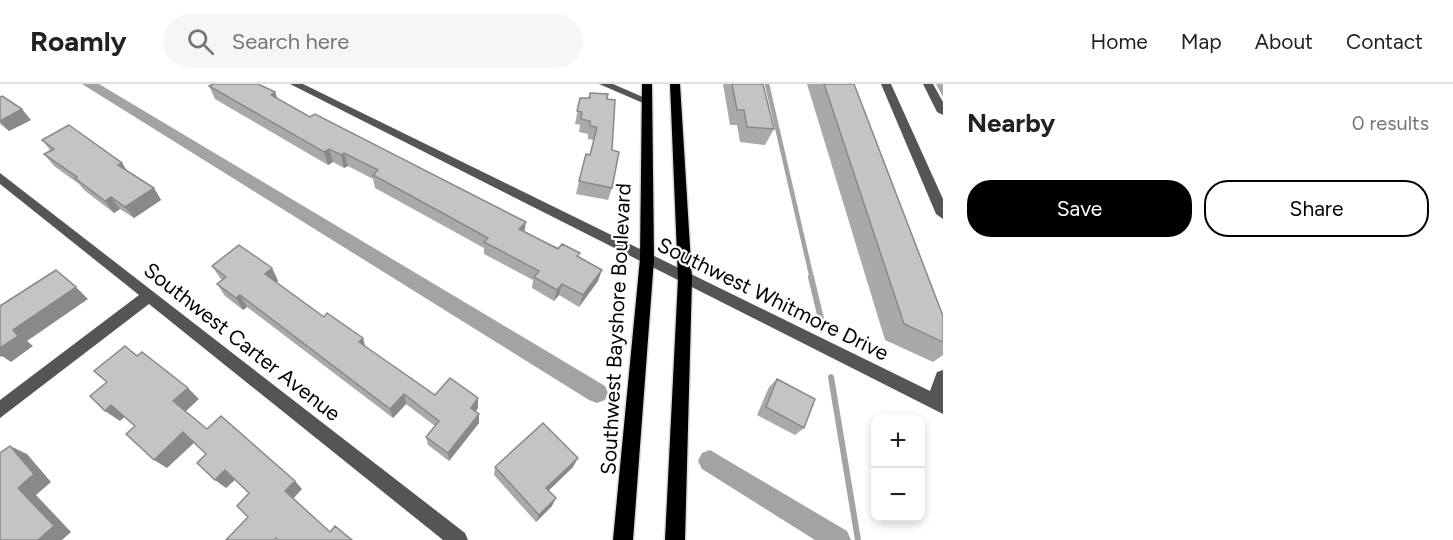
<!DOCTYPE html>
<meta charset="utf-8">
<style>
:root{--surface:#fff;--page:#f6f6f6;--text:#202124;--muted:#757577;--line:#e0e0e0;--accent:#000}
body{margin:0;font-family:Figtree,sans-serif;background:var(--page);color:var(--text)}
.controls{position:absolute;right:18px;bottom:18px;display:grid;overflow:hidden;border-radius:12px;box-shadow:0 3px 9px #0003}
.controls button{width:54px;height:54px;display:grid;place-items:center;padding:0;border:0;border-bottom:2px solid var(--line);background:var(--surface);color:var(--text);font:30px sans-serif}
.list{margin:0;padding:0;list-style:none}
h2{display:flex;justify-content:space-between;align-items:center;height:78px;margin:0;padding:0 24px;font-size:26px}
h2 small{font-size:20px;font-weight:400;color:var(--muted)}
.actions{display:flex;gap:12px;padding:18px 24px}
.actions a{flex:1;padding:14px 0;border:2px solid var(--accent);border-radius:24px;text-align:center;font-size:21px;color:var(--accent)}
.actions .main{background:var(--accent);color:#fff}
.icon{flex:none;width:33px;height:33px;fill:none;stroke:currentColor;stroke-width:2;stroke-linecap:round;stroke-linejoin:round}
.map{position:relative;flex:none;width:943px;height:456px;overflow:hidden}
header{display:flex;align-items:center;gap:36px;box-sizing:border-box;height:84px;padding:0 30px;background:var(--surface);border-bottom:2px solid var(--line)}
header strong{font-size:28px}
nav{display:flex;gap:33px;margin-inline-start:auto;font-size:21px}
.search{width:420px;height:54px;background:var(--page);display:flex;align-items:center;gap:15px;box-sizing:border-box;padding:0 21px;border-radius:33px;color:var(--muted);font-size:22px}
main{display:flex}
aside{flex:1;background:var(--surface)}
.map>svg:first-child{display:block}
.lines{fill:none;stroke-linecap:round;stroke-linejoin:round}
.stream-far1{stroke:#a3a3a3;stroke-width:4.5}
.stream{stroke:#a3a3a3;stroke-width:6}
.canal{fill:#a3a3a3;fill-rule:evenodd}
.major-casing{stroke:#dbdbdb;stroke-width:3}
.minor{fill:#555;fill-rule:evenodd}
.major{fill:#000;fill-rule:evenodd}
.wall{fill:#a9a9a9}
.shaded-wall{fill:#898989}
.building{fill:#c4c4c4;stroke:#898989;stroke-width:1.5}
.labels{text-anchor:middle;stroke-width:4.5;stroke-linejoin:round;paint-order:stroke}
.street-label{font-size:21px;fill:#000;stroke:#fff}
</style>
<header>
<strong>Roamly</strong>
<div class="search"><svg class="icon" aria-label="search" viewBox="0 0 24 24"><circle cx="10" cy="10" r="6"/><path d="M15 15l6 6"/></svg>Search here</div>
<nav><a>Home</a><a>Map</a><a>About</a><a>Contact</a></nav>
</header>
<main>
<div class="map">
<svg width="943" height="456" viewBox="0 0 943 456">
<rect width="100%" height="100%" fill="#fff"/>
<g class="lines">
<path class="stream-far1" d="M767 0 812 195"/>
<path class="stream" d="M811 193 822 239
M831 293 858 456"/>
<path class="canal" d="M82 0H99L605 302 608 309 605 316 597 319 589 316Z
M710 366 847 447 851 456H815L702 385 698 377 702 369Z"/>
<defs>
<path id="major" d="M642 0H652L654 175 633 456H613L640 175Z
M670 0H680L692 195 685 456H665L678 195Z"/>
</defs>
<use href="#major" class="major-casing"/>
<path class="minor" d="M290 0H303L930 307 937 288 943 286V330Z
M599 0H613L652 17 651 19H643Z
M881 0H891L943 115V135L936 130Z
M923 0H933L943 18V31L937 28Z
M0 89 465 449 468 456H443L149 220 0 334V316L139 211 0 100Z"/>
<use href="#major" class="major"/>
</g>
<path class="wall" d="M723 0H763L774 45 765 61 740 58 737 41H730Z
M807 0H854L943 232V271L933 278 885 256Z
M936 0H943V13Z
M209 2 278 15 524 148 579 173 598 197 579 223 559 211 554 217 532 204 533 196 484 170V164L375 104 373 95 348 82 344 84 333 78 328 81 215 15Z
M590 9 607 15 612 66V104L608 116 576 110 579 97 590 71 594 56 588 55V50L579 48 580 41 575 40 580 14H588Z
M0 13 31 36 9 47 0 40Z
M42 56 128 87 154 104 161 116 134 134 120 125 114 129 84 106 79 100 54 82 44 70 50 66Z
M212 182 272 184 278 197 276 198 366 263 435 311 478 314V324L476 327 479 339 449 377 428 361 426 353 435 342 406 320 393 334 247 223 243 226 225 212 217 200 222 196 220 194Z
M777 295 804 344 795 351 757 331 769 303Z
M495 383H573L548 407 552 422 536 438 494 391Z"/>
<path class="shaded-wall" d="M275 8 280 21 271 11Z
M22 25 31 36 9 47 0 37Z
M329 65 333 78 328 81 324 68Z
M344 69 348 82 344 84 341 71Z
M122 79 130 91 118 81Z
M154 104 161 116 134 134 125 123Z
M111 113 120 125 114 129 105 117Z
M526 138 524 150 519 145Z
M272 184 278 197 271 202 265 190Z
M602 186 598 197 579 223 583 211Z
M562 200 559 211 554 217 557 206Z
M76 203 88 215 27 257 33 262 11 278 2 272 0 273V264L13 246Z
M240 211 247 223 243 226 236 214Z
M363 254 366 265 359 258Z
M188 304 199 315 185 328 173 317Z
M404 310 406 320 393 334 390 325Z
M478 314V324L471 333V324Z
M111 321 126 332 120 337 105 327Z
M479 330V339L449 377 448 369Z
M183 348 195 358 167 384 154 376Z
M10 362 27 370 51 398 36 411 71 448 62 456H38L18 404Z
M578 374 573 383 543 412 546 404Z
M225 386 236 395 226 404 215 396Z
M295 397 302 405 293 415 285 407Z
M556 414 552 422 536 438 539 431Z"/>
<path class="building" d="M213 0H258L275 8 271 11 310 33 315 30 526 138 519 145 558 165 562 160 580 169 577 172 602 186 583 211 562 200 557 206 534 193 539 187 484 158 488 154 373 91 378 86 344 69 341 71 329 65 324 68 209 2Z
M732 0H763L774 45 747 43 744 26H737Z
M824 0H854L943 232V258L904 240Z
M590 9 608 10 607 15 615 16 612 66 619 68 612 104 579 97 586 70 590 71 597 43 590 42V37L581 35 582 28 577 27 580 14H590Z
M2 12 22 25 0 37V13Z
M69 41 122 79 118 81 154 104 125 123 111 113 105 117 75 94 77 93 44 70 54 65 42 56Z
M239 161 272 184 265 190 324 233 327 229 363 254 359 258 435 311 450 294 478 314 471 324 479 330 448 369 426 353 439 337 404 310 390 325 240 211 236 214 217 200 226 193 212 182Z
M56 186 76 203 13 246 18 252 0 264V222Z
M125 262 137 272 142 268 188 304 173 317 207 345 221 332 295 397 285 407 330 448 335 442 352 456H278L276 454 274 456H226L248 433 237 422 249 409 225 386 215 396 197 379 206 370 183 348 154 376 126 350 135 342 111 321 105 327 90 312 107 298 94 287Z
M777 295 815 315 804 344 766 323Z
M543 339 578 374 546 404 556 414 539 431 495 383Z
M10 362 34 390 18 404 54 442 38 456H0V369Z"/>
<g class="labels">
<g class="street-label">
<text transform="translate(773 215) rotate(26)" y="7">Southwest Whitmore Drive</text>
<text transform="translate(616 245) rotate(-87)" y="7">Southwest Bayshore Boulevard</text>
<text transform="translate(242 258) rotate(38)" y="7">Southwest Carter Avenue</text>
</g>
</g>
</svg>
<div class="controls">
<button>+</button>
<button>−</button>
</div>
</div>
<aside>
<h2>Nearby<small>0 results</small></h2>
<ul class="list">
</ul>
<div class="actions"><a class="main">Save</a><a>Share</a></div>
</aside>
</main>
